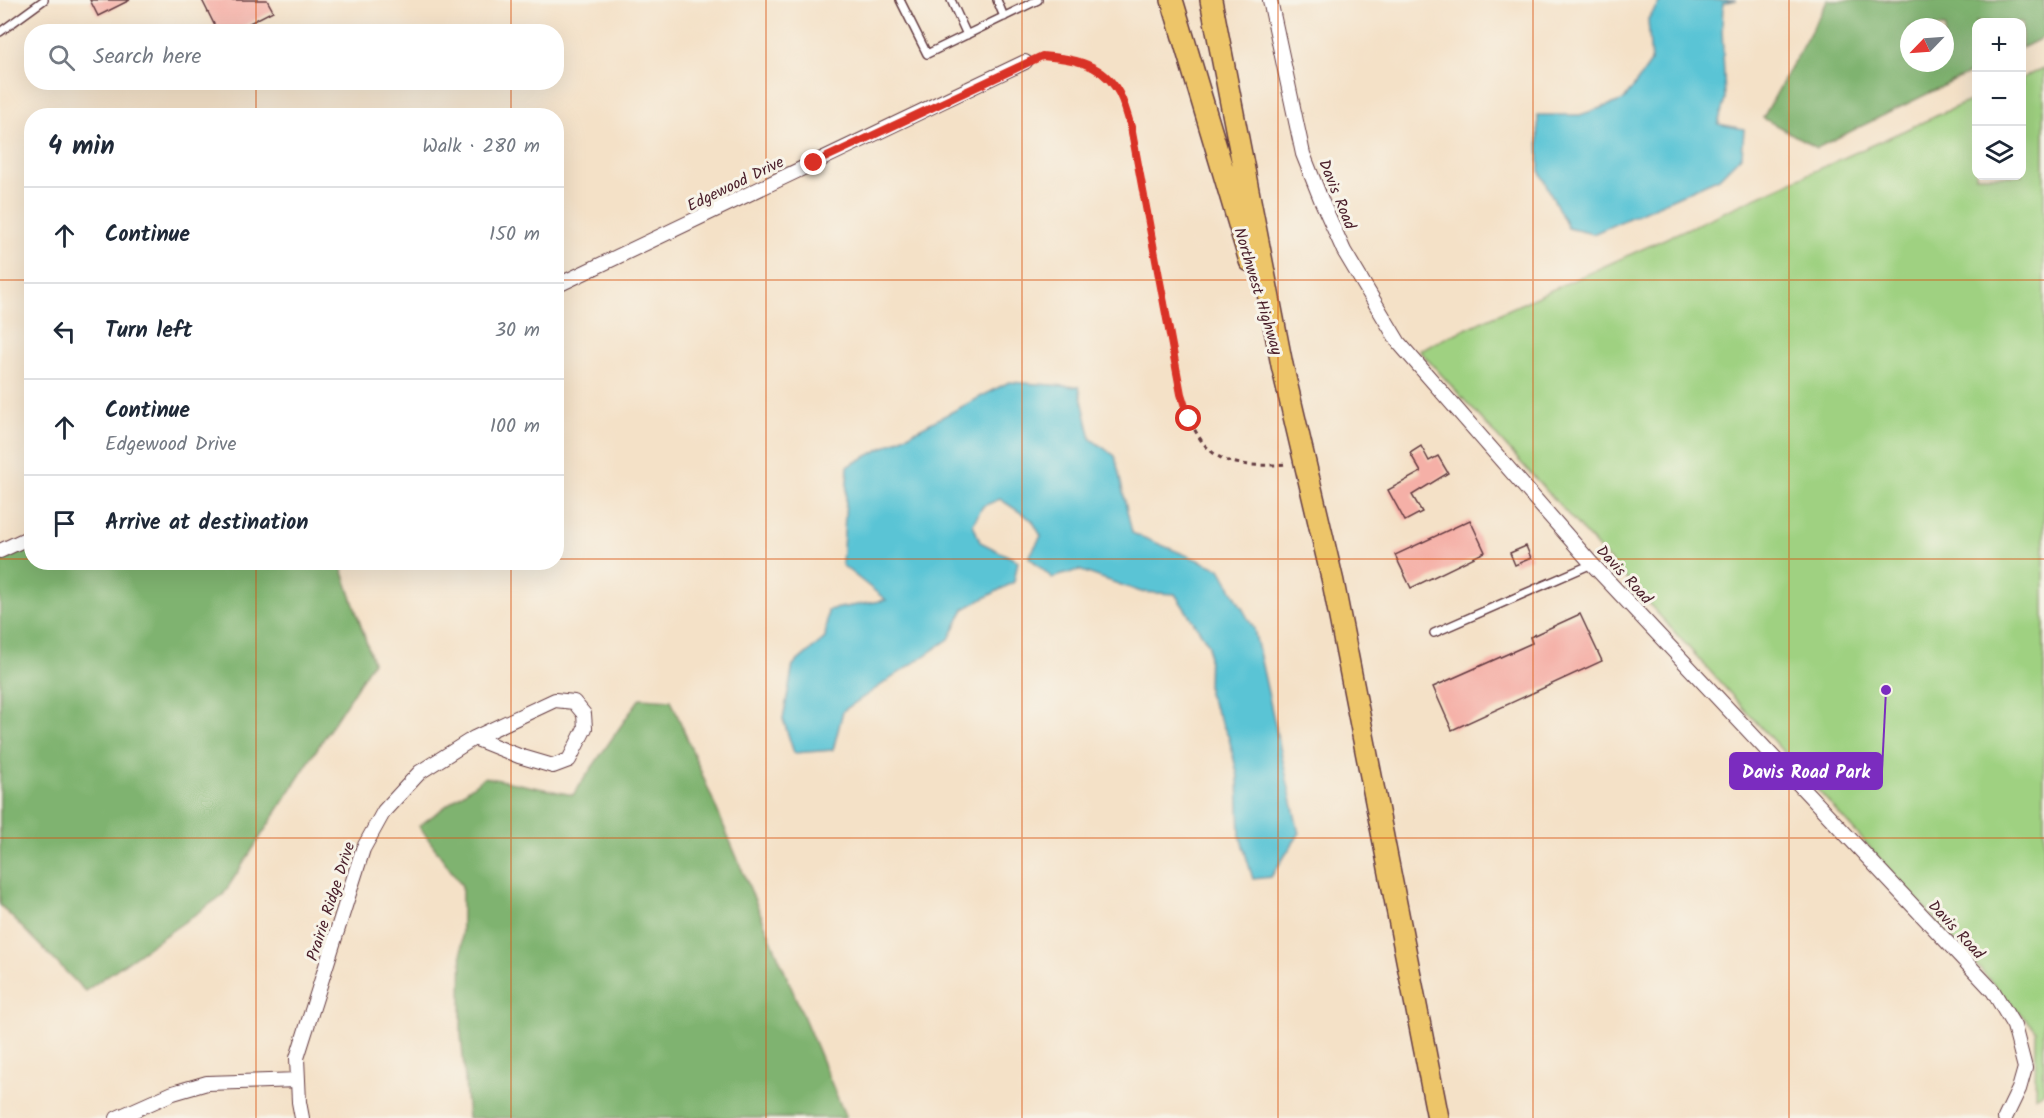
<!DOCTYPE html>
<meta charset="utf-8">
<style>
:root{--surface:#fff;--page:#f2f2f3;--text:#1f2937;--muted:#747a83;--line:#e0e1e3}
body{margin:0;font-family:Kalam,sans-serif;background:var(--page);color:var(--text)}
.controls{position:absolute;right:18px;top:18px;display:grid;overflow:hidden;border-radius:12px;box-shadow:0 6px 24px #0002}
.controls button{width:54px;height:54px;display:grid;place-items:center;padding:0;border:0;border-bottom:2px solid var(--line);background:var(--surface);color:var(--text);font:30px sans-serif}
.compass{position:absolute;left:1900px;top:18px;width:54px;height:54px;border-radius:50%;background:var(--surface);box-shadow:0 6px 24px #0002;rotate:245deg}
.stop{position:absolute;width:18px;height:18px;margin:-14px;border:4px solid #d93025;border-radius:50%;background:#fff}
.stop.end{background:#d93025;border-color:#fff;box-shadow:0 2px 6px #0008}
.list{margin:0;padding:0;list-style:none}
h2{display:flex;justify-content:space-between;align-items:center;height:78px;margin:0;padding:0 24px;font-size:26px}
h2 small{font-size:20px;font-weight:400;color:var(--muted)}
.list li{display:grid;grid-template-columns:39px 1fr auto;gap:18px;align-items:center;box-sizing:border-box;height:96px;padding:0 24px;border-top:2px solid var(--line)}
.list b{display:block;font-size:22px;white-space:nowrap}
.list p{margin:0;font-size:20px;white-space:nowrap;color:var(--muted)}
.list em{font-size:20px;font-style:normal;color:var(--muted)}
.icon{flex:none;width:33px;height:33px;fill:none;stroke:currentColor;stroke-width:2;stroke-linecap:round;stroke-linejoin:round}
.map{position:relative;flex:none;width:2044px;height:1118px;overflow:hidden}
.search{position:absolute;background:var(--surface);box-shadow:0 6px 24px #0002;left:24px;top:24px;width:540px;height:66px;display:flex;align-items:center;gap:15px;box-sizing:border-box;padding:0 21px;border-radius:24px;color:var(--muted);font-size:22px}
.panel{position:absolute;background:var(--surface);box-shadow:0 6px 24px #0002;left:24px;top:108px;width:540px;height:462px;border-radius:24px}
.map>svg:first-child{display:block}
.green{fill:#9fd181;stroke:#747856;stroke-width:1.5}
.forest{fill:#7fb36f;stroke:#64694d;stroke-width:1.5;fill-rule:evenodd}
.water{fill:#5ac4d5;stroke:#527280;stroke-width:1.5}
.building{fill:#f5b0a7}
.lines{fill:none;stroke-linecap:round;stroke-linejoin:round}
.service-casing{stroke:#643c42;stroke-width:10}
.minor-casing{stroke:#643c42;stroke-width:16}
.primary-casing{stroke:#643c42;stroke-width:24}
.path{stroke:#643c42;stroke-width:3;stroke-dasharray:4.5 4.5;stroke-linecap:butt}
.service{stroke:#fff;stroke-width:7}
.minor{stroke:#fff;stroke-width:14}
.primary{stroke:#edc569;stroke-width:21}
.route{stroke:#d93025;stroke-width:8}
.grid{fill:none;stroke:#d8530f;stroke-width:1.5;stroke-opacity:0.55}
.labels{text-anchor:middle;stroke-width:6;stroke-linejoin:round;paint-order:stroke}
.street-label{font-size:16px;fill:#4a1f2b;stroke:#f7f3e8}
.leader{fill:none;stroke:#7b2cbf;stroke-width:2}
.callout-dot{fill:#7b2cbf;stroke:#f7f3e8;stroke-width:2}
.callout{fill:#7b2cbf;stroke:#7b2cbf;stroke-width:2}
.callout-label{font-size:18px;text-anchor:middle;font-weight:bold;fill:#fff}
</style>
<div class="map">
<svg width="2044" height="1118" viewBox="0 0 2044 1118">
<rect width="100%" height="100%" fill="#f7f3e8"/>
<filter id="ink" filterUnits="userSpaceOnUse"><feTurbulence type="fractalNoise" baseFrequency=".0167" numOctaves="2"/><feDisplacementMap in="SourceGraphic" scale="12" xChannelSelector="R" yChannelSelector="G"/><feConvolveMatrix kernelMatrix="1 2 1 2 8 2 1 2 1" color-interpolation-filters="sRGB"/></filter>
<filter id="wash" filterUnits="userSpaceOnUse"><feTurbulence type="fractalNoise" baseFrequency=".008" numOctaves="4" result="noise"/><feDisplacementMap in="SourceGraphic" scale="24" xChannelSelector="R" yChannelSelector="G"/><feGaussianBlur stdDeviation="1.35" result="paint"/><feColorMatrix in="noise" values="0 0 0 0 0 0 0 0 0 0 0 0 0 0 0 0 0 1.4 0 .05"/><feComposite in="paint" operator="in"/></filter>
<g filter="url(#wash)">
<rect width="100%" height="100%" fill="#f4e1c7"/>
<path class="green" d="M2044 68V1092L2035 1097 2036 1031 1419 350 1976 98V176H2022V78Z"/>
<path class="forest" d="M1828 0H2044V37L2022 48V22H1976V70L1817 148 1763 118ZM1909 27H1945V63H1909Z
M31 544 32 562 340 563 373 662 223 895 85 991 0 905V557Z
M640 698 671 700 846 1118H468L461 1033 462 886 419 826 485 777 573 795Z"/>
<path class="water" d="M1661 0H1736L1723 3 1722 28 1725 99 1718 124 1744 129 1742 155 1719 178 1593 234 1568 228 1539 170 1538 115H1580L1624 100 1651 62 1648 19Z
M1009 382 1079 387 1091 439 1115 456 1132 533 1220 569 1254 629 1299 834 1271 877 1253 879 1240 836 1238 777 1229 738 1208 694 1209 645 1175 594 1141 592 1079 570 1052 578 1029 557 1041 536 1032 520 1000 499 983 506 973 524 980 542 1018 561 1014 582 964 609 949 639 843 711 833 750 794 753 783 719 793 665 825 638 828 610 886 600 842 565 848 466Z"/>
<g id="blocks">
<path class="building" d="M90 0H130L98 16Z
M202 0H267L273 11 232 32H218Z
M1421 446 1429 461 1438 456 1448 473 1412 495 1422 512 1405 521 1388 490 1421 472 1410 453Z
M1470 520 1485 552 1411 588 1395 555Z
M1526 546 1531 558 1515 565 1510 553Z
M1580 614 1602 661 1452 730 1433 687 1532 643 1530 637Z"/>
</g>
</g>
<g filter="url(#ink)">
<use href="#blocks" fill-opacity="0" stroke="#643c42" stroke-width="1.5"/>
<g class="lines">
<defs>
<path id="service" d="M900 0 927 54 1038 0
M951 0 967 35
M997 0 1004 17
M0 32 44 0
M1434 633 1592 564"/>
<path id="minor" d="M1270 0 1303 154 1322 202 1344 251 1399 343 1592 564 1993 991 2014 1026 2025 1068 2019 1089 2005 1118
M556 286 1025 62
M0 551 32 536
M117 1118 173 1093 207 1083 298 1080
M302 1118 299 1102 297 1058 363 849 384 811 420 772 474 738 555 700 574 702 584 714 585 728 569 760 553 766 519 756 474 738"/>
<path id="primary" d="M1172 0 1250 261
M1211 0 1282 365 1333 582 1438 1118"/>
</defs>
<use href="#service" class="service-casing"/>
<use href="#minor" class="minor-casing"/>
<use href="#primary" class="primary-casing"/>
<path class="path" d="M1037 58C1059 49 1103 68 1116 87 1124 99 1127 115 1131 127L1181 394C1200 457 1220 470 1287 464"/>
<use href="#service" class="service"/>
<use href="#minor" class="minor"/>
<use href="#primary" class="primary"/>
</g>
</g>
<g class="lines" filter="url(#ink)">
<path class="route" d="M814 163 1042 56C1069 58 1099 62 1116 88 1124 99 1127 115 1131 127L1181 394 1189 419"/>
</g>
<path class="grid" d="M256 0V32M511 0V32M766 0V1118M1022 0V1118M1278 0V1118M1533 0V1118M1789 0V1118M256 82V116M511 82V116M0 280H32M556 280H2044M0 559H32M556 559H2044M256 562V1118M511 562V1118M0 838H2044"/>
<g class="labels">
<g class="street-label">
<text transform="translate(735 183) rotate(-26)" y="6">Edgewood Drive</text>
<text transform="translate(1338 194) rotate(68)" y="6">Davis Road</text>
<text transform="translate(1259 291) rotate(73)" y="6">Northwest Highway</text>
<text transform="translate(1625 574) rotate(47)" y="6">Davis Road</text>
<text transform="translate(330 901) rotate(-72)" y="6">Prairie Ridge Drive</text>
<text transform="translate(1957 929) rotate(47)" y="6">Davis Road</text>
</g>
</g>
<path class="leader" d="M1886 690L1882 771"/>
<circle class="callout-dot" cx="1886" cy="690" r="6"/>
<rect class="callout" x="1730" y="753" width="152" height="36" rx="6"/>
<g class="callout-label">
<text x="1806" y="778">Davis Road Park</text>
</g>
</svg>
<div class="controls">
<button>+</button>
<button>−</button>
<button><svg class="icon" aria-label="layers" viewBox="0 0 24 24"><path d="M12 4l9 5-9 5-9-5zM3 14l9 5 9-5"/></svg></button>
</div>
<svg class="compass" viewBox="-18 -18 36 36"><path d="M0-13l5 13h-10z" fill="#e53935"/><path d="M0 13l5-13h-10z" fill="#747a83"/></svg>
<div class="stop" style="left:1189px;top:419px"></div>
<div class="stop end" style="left:814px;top:163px"></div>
<div class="search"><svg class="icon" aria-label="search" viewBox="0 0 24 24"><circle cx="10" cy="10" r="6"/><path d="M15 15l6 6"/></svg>Search here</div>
<section class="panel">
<h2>4 min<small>Walk · 280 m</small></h2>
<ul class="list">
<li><svg class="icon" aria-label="ahead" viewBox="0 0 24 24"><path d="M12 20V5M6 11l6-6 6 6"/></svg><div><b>Continue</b></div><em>150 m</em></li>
<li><svg class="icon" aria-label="left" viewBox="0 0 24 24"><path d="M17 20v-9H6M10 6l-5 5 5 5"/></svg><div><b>Turn left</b></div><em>30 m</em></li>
<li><svg class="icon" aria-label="ahead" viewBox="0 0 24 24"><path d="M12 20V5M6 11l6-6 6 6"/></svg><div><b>Continue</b><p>Edgewood Drive</p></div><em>100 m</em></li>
<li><svg class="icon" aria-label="arrive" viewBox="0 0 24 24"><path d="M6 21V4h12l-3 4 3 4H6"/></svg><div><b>Arrive at destination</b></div></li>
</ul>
</section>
</div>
